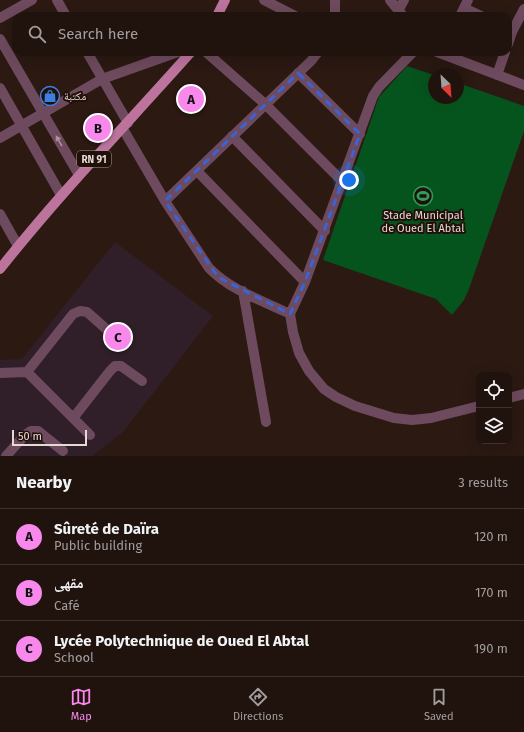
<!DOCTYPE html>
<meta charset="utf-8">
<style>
:root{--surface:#20130e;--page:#281c17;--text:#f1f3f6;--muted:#a29e9e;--line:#3d322e;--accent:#f888eb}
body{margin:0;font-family:"Fira Sans","Noto Naskh Arabic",sans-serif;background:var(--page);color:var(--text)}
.controls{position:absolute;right:12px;bottom:12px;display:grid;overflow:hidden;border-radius:8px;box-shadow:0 4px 16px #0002}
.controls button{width:36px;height:36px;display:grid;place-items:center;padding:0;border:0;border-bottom:1px solid var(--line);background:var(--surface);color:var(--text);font:20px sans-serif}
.compass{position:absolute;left:428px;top:68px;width:36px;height:36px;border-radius:50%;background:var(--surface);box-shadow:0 4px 16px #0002;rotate:155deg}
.scale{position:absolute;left:12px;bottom:10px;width:75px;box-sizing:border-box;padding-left:4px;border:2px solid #e6d9d4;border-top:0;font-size:11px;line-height:14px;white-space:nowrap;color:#e6d9d4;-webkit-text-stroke:3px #211009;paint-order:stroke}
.you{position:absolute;left:349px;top:180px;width:14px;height:14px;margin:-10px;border:3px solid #fff;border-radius:50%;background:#1a73e8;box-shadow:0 0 0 6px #1a73e833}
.badge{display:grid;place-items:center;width:26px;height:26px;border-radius:50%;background:var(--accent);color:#111;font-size:13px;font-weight:700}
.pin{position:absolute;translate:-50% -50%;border:2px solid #fff;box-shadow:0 1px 4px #0006}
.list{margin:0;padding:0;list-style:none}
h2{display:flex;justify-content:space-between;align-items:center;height:52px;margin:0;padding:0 16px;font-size:17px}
h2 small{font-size:13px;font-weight:400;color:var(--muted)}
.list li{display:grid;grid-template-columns:26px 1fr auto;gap:12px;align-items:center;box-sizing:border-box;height:56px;padding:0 16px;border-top:1px solid var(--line)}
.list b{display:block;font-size:15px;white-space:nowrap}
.list p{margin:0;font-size:13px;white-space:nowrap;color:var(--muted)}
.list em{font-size:13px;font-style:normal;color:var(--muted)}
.icon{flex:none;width:22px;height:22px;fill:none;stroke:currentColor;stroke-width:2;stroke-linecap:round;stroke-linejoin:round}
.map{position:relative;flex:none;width:524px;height:456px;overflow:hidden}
.search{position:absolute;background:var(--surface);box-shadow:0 4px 16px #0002;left:12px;right:12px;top:12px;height:44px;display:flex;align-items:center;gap:10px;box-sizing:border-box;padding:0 14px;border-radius:12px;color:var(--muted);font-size:15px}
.sheet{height:220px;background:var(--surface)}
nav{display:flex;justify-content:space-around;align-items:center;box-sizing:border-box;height:56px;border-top:1px solid var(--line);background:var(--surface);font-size:11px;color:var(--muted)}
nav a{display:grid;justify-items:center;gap:2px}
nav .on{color:var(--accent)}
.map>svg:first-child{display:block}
.education{fill:#301f29}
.pitch{fill:#06541d}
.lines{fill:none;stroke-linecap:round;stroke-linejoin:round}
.minor{stroke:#6d4a5d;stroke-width:10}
.major{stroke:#bc749d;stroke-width:10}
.oneway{fill:#aa9298}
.marked{fill:none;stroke:#3b63d7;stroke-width:3;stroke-dasharray:8 5;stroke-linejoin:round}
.labels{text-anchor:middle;stroke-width:4;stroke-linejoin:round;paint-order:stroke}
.shield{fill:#211009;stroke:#ab9d97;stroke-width:1}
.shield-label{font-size:10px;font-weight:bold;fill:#e6d9d4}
.poi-label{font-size:11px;fill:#e6d9d4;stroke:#211009;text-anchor:start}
</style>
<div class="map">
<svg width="524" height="456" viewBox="0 0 524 456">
<rect width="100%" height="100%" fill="#2b1912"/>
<path class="education" d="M115 242 213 316 123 432 92 456H0V360L22 359Z"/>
<path class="pitch" d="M407 66 434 75V98H458V83L524 106V131L469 289 464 300 452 315 436 299 323 260 379 97Z"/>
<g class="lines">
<path class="minor" d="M57 0 66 16
M264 0 295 16
M390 0 403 16
M464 8 481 16
M398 11 404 0
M335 16V0
M460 16 468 0
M0 18 32 0
M0 39 79 175
M508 44 512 32 524 9
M87 52 128 123
M206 52 265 104 343 182
M413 52 379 87 373 96 305 282 290 314 293 332 299 353 309 371 324 389 336 397 355 406 394 418 412 420 431 418 479 406
M437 52 524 85
M298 73 360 134
M497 75 505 52
M0 88 61 195
M123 129 165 201 209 268C230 290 263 301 290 314
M232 136 325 231
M0 138 102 79 178 52
M197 171 305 282
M165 201 311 61 318 52
M0 214 18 246
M243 291 266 422
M27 372 73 314 80 311 87 312 122 343
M0 373 27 372 90 435
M509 398 524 394
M74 417 110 371 115 366H121L142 381
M6 456 25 435 31 431H38L63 451"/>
<path class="major" d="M217 16 225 0
M0 269C60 193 127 124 191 52"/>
</g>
<defs><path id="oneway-solid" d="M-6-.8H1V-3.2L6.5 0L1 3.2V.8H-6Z"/></defs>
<use class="oneway" href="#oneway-solid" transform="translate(59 141) rotate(-120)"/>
<path class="marked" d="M298 73 360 134 305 282 290 314 218 277 165 201Z"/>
<defs>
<symbol id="shop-ring" viewBox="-11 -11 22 22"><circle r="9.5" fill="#211009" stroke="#3f7fe0" stroke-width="1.5"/><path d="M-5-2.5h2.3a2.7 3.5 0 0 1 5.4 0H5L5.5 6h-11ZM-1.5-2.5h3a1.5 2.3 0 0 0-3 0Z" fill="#3f7fe0"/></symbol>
<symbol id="stadium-ring" viewBox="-11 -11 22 22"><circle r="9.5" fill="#211009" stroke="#2e9e5b" stroke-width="1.5"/><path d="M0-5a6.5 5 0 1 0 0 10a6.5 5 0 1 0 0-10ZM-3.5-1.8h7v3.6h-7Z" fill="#2e9e5b"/></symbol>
</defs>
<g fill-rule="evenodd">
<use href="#shop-ring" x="39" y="85" width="22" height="22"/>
<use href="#stadium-ring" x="412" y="185" width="22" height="22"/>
</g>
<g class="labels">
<rect class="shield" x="77" y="151" width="34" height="16" rx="3"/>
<g class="shield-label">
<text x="94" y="163">RN 91</text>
</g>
<g class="poi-label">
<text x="64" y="100">مكتبة</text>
<text x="423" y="219" text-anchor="middle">Stade Municipal<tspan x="423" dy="13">de Oued El Abtal</tspan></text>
</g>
</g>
</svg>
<div class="controls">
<button><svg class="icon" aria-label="locate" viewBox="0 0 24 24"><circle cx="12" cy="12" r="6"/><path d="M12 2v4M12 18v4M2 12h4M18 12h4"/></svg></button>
<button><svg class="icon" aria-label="layers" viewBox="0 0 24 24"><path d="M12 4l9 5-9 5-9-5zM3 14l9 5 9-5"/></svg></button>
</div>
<svg class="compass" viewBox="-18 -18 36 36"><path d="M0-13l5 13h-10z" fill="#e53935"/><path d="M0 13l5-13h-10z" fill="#a29e9e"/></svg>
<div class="scale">50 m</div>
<div class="you"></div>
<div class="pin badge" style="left:191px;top:99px">A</div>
<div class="pin badge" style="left:98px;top:128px">B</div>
<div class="pin badge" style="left:118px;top:337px">C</div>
<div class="search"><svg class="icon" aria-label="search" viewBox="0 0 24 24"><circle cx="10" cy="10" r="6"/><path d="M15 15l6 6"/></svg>Search here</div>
</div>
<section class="sheet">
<h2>Nearby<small>3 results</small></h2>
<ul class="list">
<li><span class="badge">A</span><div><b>Sûreté de Daïra</b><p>Public building</p></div><em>120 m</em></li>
<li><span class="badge">B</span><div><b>مقهى</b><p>Café</p></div><em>170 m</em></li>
<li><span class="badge">C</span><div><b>Lycée Polytechnique de Oued El Abtal</b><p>School</p></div><em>190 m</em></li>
</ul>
</section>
<nav>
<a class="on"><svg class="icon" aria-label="map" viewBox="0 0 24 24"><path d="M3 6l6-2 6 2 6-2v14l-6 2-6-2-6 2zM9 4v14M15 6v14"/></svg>Map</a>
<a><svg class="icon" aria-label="directions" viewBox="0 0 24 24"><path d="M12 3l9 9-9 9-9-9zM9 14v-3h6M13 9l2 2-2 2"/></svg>Directions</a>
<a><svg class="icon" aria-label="saved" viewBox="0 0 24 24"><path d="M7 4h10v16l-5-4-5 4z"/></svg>Saved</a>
</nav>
